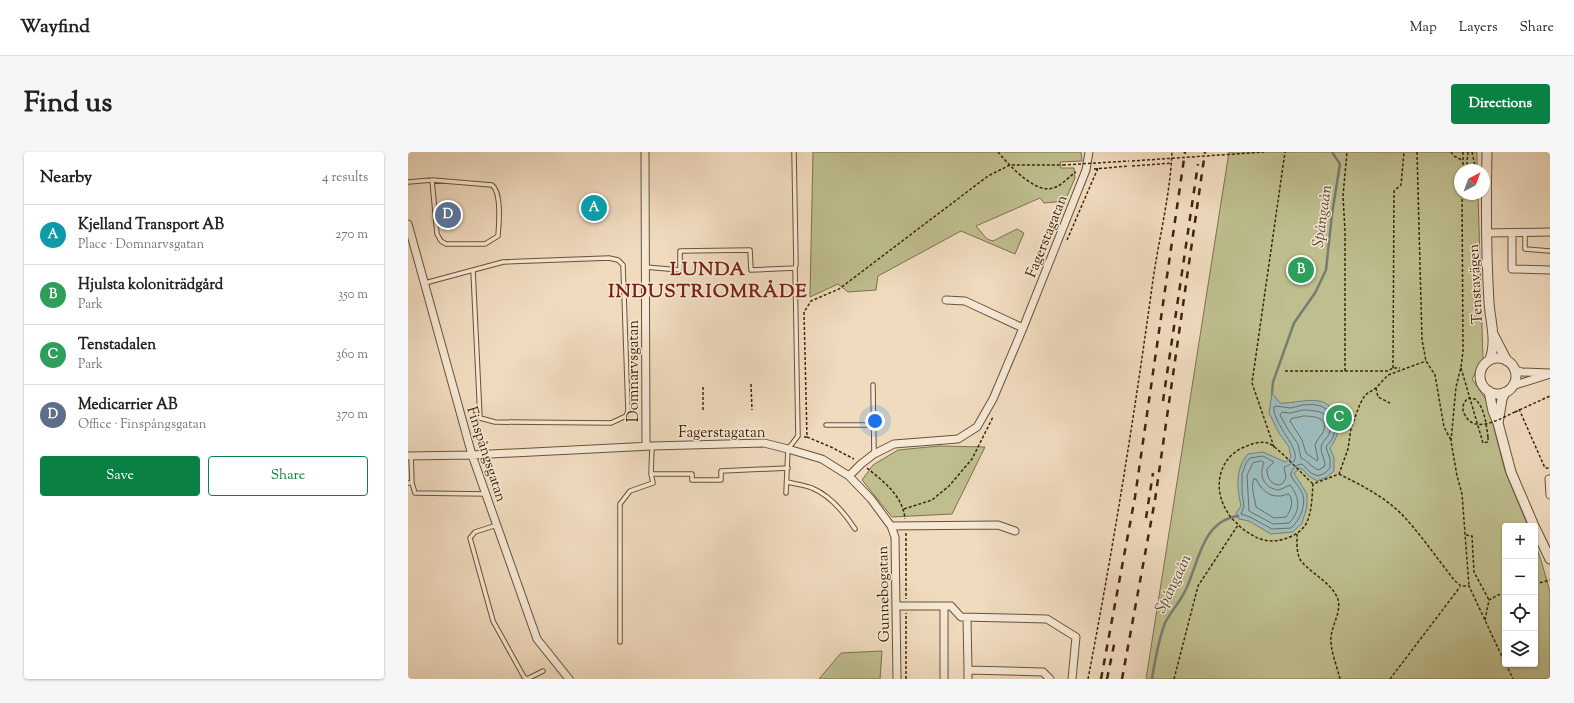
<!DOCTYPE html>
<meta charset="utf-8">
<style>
:root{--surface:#fff;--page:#f6f6f6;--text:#222;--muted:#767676;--line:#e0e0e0;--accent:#0b8043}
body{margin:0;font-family:"Sorts Mill Goudy",serif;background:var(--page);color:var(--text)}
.controls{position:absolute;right:12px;bottom:12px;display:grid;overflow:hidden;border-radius:4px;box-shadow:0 1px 3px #0004}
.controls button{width:36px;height:36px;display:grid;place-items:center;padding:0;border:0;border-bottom:1px solid var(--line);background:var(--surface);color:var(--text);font:20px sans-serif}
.compass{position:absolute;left:1046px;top:12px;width:36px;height:36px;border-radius:50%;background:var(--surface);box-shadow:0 1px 3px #0004;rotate:41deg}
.you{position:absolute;left:467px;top:269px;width:14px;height:14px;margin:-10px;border:3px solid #fff;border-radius:50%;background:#1a73e8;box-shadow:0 0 0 6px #1a73e833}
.badge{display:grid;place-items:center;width:26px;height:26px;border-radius:50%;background:var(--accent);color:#fff;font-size:13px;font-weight:700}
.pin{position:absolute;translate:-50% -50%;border:2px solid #fff;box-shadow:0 1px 4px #0006}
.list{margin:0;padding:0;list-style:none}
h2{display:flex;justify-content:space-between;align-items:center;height:52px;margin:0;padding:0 16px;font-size:17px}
h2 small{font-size:13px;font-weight:400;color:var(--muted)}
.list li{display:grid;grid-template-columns:26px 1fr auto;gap:12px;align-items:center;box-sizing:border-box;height:60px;padding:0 16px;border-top:1px solid var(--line)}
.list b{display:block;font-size:15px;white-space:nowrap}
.list p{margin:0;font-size:13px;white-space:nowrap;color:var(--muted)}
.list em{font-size:13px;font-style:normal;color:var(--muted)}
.actions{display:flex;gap:8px;padding:12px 16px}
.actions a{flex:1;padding:9px 0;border:1px solid var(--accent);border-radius:4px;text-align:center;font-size:14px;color:var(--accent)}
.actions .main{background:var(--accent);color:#fff}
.icon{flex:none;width:22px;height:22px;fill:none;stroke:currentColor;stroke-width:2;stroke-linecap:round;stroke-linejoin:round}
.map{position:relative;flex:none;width:1142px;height:527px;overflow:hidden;border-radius:4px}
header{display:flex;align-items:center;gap:24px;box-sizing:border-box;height:56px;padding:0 20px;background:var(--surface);border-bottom:1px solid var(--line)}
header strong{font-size:19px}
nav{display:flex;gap:22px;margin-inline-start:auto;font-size:14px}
.intro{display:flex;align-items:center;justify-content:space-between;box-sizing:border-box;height:96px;padding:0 24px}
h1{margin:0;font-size:28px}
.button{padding:10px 18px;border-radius:4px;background:var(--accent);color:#fff;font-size:14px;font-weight:700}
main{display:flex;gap:24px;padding:0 24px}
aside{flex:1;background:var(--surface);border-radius:4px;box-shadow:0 1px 3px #0004}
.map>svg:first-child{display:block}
.green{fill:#bebe8e;stroke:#7e714c}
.water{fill:#9cb9ba;stroke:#777d73}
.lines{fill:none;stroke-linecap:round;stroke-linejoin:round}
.shore{stroke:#6e6e62;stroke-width:1}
.stream{stroke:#777d73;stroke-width:2.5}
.service-casing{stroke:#6b5236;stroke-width:5.5}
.minor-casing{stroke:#6b5236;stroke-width:9}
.tertiary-casing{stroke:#6b5236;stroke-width:11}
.path{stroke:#3f2409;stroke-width:1.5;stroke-dasharray:3 2;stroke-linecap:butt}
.service{stroke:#f5e8d5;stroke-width:3.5}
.minor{stroke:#f5e8d5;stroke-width:7}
.tertiary{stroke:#f5e8d5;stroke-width:9}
.rail{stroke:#3f2409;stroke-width:2.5;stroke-dasharray:7 7;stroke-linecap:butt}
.path-bridge{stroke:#3f2409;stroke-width:1.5;stroke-dasharray:3 2;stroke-linecap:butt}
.labels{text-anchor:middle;stroke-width:3;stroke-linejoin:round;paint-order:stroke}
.street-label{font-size:15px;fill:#3f2409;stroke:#f5e8d5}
.water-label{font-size:16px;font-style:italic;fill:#564935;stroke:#f5e8d5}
.district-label{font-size:19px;font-weight:bold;letter-spacing:1px;fill:#7a1f14;stroke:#f5e8d5}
</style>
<header>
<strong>Wayfind</strong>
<nav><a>Map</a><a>Layers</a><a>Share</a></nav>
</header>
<div class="intro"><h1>Find us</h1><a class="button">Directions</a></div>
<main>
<aside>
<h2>Nearby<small>4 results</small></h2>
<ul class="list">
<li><span class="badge" style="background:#0f9aa8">A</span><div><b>Kjelland Transport AB</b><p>Place · Domnarvsgatan</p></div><em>270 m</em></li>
<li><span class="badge" style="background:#2e9e5b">B</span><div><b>Hjulsta koloniträdgård</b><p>Park</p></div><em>350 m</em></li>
<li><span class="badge" style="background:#2e9e5b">C</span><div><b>Tenstadalen</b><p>Park</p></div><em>360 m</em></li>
<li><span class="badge" style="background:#5c6f8a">D</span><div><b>Medicarrier AB</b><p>Office · Finspångsgatan</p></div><em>370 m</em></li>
</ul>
<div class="actions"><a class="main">Save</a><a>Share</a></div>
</aside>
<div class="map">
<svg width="1142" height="527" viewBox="0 0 1142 527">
<rect width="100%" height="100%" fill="#f0dbbf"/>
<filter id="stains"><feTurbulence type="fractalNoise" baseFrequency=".005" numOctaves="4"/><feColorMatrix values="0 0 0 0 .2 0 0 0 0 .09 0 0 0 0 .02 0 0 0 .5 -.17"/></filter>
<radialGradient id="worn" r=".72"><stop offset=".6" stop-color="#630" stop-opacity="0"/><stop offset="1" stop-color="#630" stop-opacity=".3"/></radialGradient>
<path class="green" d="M405 0H673L674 9 652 10 653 16H666L667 26 657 49 636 51 632 46 568 74 579 87 585 89 609 77 616 81 607 102 553 79 470 124 468 138 440 140 430 132 402 145Z
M821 0H1069V18H1052V42H1070L1075 207 1064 227 1079 249 1097 319 1120 374H1097V512H1127V392L1133 408 1142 440V527H738Z
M531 294 577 295 544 362 484 365 454 328 465 313 490 298Z
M474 499 472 527H411L433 501Z"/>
<path class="water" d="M864 241 872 251C890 252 913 241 925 258 927 261 929 263 930 266 932 278 929 286 922 296L926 306V319L919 325 909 329 901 324 893 316 886 321 899 342V355L894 371 885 380 863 382 841 369 831 367 828 361 833 354C829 335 827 317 840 302L855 300 877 310 883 306 881 295 871 281 861 261Z"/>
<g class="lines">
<path class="shore" d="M895 253C899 253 904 252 908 253 923 255 931 270 925 285 924 289 920 291 918 295L922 307V316L917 321 910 324 903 321 894 312C889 312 882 318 883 324 886 329 893 337 895 343 898 355 891 369 883 376L864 377 842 365 833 362 836 354 834 340V322L838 311 842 306 855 304 866 310 859 317C859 326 862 331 870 333L874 332 878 326 876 315C879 314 884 312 886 309 894 298 864 271 866 255L868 254 882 256Z
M895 258C910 258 928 261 921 282 919 287 913 290 913 296 913 302 917 307 917 314L911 318C904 316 900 309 893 306L890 292 879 276 872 263 874 260 882 261Z
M896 264C907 264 923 266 914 282 911 286 909 288 907 293L910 307 909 309 898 301 894 288 882 269 883 267Z
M854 309 856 311C850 324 857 337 871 338L882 333C892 345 893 359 881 371L865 372 841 359 839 323 845 311Z
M846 327H848C853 337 860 345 872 344 875 344 878 342 881 342 886 349 883 359 878 365L866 366 848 355C847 346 842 335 846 327Z"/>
<path class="stream" d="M864 241 865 230 886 171 907 141 918 118 924 62 932 12 924 0
M744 527C747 508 750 489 757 471 763 459 773 449 778 437 791 410 794 369 830 364"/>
<defs>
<path id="service" d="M0 30 24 28 84 33C94 41 91 71 90 84L77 92H38L33 89 29 82 24 28
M1117 80V97L1142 99
M237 115 272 118V99L342 98 343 118 387 116 388 113 386 0
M17 131 95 110 201 106 210 108 215 113 220 259 218 264 203 271 87 270 72 266 65 118
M465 233 466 301
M418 273H465
M244 294 243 322H284V328H313V319L380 316
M379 330C387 332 396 333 404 336 423 344 436 360 447 377
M0 331H4L3 304
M4 331 7 341 78 342
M378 341 380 297 390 284 387 116
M89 373 67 380 62 386 85 469 116 525 119 527 135 519
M212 490V352L222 339 245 331 243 322"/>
<path id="minor" d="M237 0 238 294
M0 72 64 303 129 487 161 527
M1078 81 1142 80
M1104 81V117L1142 118
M538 148 557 149 615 176
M1106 218 1114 220 1142 221
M1104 234 1142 222
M0 304 64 303 244 294 356 291 380 297 414 307 441 324 463 347 483 374 487 385 489 527
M441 324 453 312 466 302 486 292 550 287 569 275 585 247 615 176 678 18 681 0
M1141 327 1142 343
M483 374 590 373 607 379
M489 454H543L553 465 639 467 668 485 664 527
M536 454V527
M559 466 560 518 635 520 642 527
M560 527V518"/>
<path id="tertiary" d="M1079 0C1078 50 1078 100 1081 150 1082 168 1089 189 1082 207
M1085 182 1099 209
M1072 224a18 18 0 1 1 36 0a18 18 0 1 1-36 0Z
M1081 239 1085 259 1090 271 1103 320 1126 374
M1090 271 1094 247 1097 240
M1127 376 1142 407"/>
</defs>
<use href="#service" class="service-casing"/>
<use href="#minor" class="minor-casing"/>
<use href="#tertiary" class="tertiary-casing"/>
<path class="path" d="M590 0C601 13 627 42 645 36 654 34 661 24 668 20
M1009 0 1014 188 1018 209 1027 223 1036 275 1043 288
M1043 0 1046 4 1054 8
M1055 0V18
M1060 0 1059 10 1060 18
M1064 0 1067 14 1066 18
M724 14 764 11
M686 17 721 14
M1054 42 1055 199 1053 215 1048 235 1043 289 1049 324 1054 342 1061 434
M659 88 690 16
M985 216 986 39 993 33 996 0
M1053 216 1075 291 1080 290V285
M877 219H980L985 216H992
M937 219V79L935 44 939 0
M343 232 344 258
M968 236 970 245 982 251
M1111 257 1137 316H1142
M295 258V233
M1107 260 1142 244
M396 285H399L396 160 403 149 431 137 580 24 602 13H655
M399 285 423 295 446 307
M866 295 844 231 877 0
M459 316C476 330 495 344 497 367
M931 322C955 334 981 347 999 368 1016 387 1031 409 1047 429L1053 434H1061L1097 511
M496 357 524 348 541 334 564 307 585 265
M830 372C826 369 822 365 820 361 805 339 809 308 834 296 843 292 851 289 860 291 868 293 897 325 905 332
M498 381V447
M889 382C889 390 888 401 893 409 903 421 920 429 928 443 936 456 924 472 923 485 922 498 929 514 932 527
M1058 383 1064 384 1066 420 1081 448
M1127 432 1142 428
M1077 468 1081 448 1090 443 1097 441
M1098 512 1105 527
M498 527V461
M680 527C705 397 726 266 744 135 750 89 762 46 764 0
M766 527 790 434 830 373C848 388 862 394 884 384 889 382 895 377 898 372 904 360 904 345 905 332L931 322 940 297 943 276 952 252 957 243 968 236 980 223 1018 209
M982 527 1052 435"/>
<use href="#service" class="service"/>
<use href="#minor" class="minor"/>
<use href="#tertiary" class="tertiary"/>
<path class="rail" d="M755 249 790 12
M738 366 745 321
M693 527 727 345 777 0
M699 527 707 488
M714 527 747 348 797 0"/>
<path class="path-bridge" d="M724 9 856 0
M655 13 721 9
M1080 285C1078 272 1077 256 1067 247L1060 246C1055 251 1053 257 1057 263 1067 283 1093 266 1107 260"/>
</g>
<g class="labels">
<g class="street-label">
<text transform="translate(638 84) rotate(-68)" y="5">Fagerstagatan</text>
<text transform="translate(1067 132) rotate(-93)" y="5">Tenstavägen</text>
<text transform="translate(225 219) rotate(-90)" y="5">Domnarvsgatan</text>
<text x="314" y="285">Fagerstagatan</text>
<text transform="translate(79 302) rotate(72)" y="5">Finspångsgatan</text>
<text transform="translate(475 442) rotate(-91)" y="5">Gunnebogatan</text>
</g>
<g class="water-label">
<text transform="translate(913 64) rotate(-82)" y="6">Spångaån</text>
<text transform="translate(764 431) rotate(-64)" y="6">Spångaån</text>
</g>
<g class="district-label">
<text x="300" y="123">LUNDA<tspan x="300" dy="22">INDUSTRIOMRÅDE</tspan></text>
</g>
</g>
<rect width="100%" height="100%" filter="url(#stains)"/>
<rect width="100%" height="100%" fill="url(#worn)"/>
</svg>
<div class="controls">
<button>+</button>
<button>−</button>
<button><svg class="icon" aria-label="locate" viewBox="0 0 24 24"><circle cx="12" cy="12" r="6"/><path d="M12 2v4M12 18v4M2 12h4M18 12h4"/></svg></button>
<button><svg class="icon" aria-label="layers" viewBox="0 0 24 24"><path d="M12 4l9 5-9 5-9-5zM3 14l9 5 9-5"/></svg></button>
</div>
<svg class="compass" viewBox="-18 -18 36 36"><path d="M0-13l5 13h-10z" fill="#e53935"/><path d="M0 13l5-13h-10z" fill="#767676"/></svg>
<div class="you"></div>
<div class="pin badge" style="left:186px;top:56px;background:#0f9aa8">A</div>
<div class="pin badge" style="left:893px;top:118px;background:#2e9e5b">B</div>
<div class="pin badge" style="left:931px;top:266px;background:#2e9e5b">C</div>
<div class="pin badge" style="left:40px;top:63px;background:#5c6f8a">D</div>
</div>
</main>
